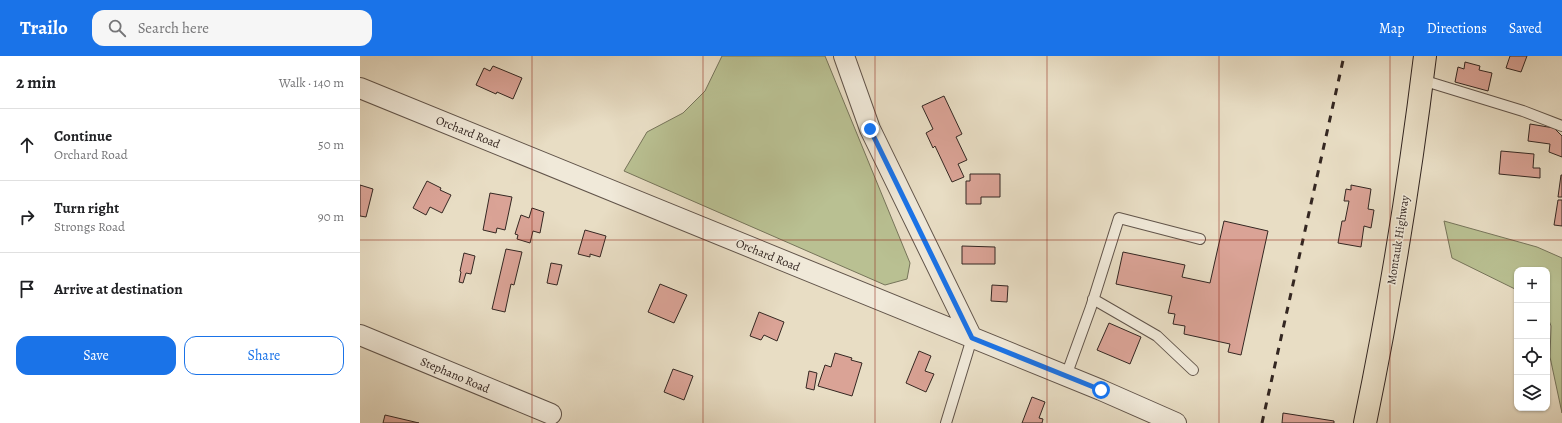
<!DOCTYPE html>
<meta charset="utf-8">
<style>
:root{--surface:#fff;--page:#f6f6f6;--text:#202124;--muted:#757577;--line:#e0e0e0;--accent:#1a73e8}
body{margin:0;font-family:Alegreya,serif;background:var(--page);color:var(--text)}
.controls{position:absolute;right:12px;bottom:12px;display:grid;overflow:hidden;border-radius:8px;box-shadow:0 1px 3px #0004}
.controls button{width:36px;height:36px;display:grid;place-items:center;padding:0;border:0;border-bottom:1px solid var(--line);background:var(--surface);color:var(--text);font:20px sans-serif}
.stop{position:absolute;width:12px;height:12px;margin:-9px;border:3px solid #1a73e8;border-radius:50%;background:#fff}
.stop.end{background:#1a73e8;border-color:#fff;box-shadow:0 1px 4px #0008}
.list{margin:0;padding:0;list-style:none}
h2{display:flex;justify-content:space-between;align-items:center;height:52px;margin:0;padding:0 16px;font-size:17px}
h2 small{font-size:13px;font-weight:400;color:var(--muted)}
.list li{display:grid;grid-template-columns:26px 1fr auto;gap:12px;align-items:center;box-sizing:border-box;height:72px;padding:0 16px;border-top:1px solid var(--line)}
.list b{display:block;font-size:15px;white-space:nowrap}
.list p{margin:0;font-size:13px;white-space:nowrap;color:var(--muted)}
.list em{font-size:13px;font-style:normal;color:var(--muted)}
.actions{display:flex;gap:8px;padding:12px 16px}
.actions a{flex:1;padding:9px 0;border:1px solid var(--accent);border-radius:12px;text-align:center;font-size:14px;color:var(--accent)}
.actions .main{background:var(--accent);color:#fff}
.icon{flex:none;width:22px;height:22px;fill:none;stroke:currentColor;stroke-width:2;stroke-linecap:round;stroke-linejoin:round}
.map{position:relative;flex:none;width:1202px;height:367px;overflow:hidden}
header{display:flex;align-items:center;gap:24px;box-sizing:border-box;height:56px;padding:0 20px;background:var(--accent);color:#fff}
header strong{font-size:19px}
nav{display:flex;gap:22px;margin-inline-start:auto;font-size:14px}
.search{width:280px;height:36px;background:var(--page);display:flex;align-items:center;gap:10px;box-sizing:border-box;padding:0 14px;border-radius:12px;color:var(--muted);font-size:15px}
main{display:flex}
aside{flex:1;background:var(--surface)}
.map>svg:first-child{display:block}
.green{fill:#b9c092;stroke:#76745a}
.building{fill:#daa396;stroke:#342722}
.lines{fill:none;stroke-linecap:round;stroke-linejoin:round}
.lane-casing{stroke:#61544a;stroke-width:12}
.street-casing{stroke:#61544a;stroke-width:22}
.primary-casing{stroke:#342722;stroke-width:24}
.lane{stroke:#f0e9d9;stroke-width:10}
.street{stroke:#f0e9d9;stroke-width:20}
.primary{stroke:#e8ddc4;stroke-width:22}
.rail{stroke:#342722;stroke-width:3;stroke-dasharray:7 7;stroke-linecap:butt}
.route{stroke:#1a73e8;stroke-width:5}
.grid{fill:none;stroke:#8f2418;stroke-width:1;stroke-opacity:0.55}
.labels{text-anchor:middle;stroke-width:3;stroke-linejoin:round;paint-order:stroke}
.street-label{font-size:12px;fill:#342722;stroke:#f0e9d9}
</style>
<header>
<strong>Trailo</strong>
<div class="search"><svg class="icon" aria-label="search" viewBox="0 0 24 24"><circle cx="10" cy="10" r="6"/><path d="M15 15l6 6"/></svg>Search here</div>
<nav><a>Map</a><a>Directions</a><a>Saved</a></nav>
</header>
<main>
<aside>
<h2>2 min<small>Walk · 140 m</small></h2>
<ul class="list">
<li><svg class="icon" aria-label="ahead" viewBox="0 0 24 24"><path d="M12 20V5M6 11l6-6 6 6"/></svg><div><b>Continue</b><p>Orchard Road</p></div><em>50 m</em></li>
<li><svg class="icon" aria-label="right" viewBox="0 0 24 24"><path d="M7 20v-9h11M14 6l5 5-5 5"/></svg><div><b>Turn right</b><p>Strongs Road</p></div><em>90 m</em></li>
<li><svg class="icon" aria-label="arrive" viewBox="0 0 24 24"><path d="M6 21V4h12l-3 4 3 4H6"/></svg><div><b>Arrive at destination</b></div></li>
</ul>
<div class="actions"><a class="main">Save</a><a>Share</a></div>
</aside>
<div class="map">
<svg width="1202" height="367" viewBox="0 0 1202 367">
<rect width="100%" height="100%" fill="#e8ddc4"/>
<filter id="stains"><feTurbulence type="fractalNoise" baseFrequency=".005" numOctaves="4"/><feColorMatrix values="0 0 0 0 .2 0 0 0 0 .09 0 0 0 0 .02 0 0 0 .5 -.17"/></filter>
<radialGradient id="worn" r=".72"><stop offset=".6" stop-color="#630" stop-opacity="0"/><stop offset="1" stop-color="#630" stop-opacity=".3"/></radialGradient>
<path class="green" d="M362 0H465L550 207 547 223 525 229 264 115 287 76 323 57 345 35Z
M1084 165 1177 191 1202 202V357L1190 301 1191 270 1187 259V214H1157V234L1092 202Z"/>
<path class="building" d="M1150 0H1167L1161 16 1146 12Z
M1105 6 1120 10 1119 14 1132 17 1128 35 1095 26 1098 11 1104 13Z
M133 10 162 22 153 43 137 36 136 38 116 29 124 12 130 15Z
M584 40 602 78 596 81 607 104 598 108 604 121 592 126 575 90 573 92 566 77 573 73 562 50Z
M1170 68 1194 72 1202 80V101L1189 96 1190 88 1168 85Z
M1141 95 1174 98 1173 112H1180V122L1139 118Z
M610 118H640V141H621V148H606V125H610Z
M1201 119H1202V141H1198Z
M67 125 81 132 80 134 91 139 82 157 70 151 66 159 53 152Z
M0 129 13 133 6 161 0 160Z
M991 129 1011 133 1008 153 1014 154 1011 172 1004 170 1001 191 978 187 982 165H985L989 145H984L986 133 991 134Z
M130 137 152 141 145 174 137 172 136 177 123 174Z
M1198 144H1202V170L1194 169Z
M172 152 184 156 180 177 173 175 170 187 157 183 158 179 155 178 161 159 169 162Z
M864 165 908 175 881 299 868 296 870 288 824 278 825 270 813 268 815 258 808 257 812 240 756 228 763 196 825 209 822 221 850 227Z
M225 174 246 180 240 201 230 198V201L218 198Z
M602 190 635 191V208H602Z
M146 193 162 196 154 229 151 228 145 256 132 253Z
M104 197 115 200 111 218 106 217 103 227 99 226 101 216 100 215Z
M191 207 202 209 197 229 187 227Z
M300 228 327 239 314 267 288 256Z
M632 229 648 230 647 246 631 245Z
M399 256 424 266 417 285 404 279 401 284 390 280Z
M749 267 781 281 770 308 737 294Z
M559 295 571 300 565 315 574 318 566 336 546 327Z
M475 297 492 302 491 304 502 307 492 340 458 330 465 309 471 311Z
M313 313 333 320 324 344 304 336Z
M449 315 457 317 454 334 446 332Z
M672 341 685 346 679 362 683 363 682 367H662Z
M923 357 974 365V367H922Z
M25 359 59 367H23Z"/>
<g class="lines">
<defs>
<path id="lane" d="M1062 24 1163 55 1202 70
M733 243 797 280 833 314
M706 320 731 251 759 162 840 183
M586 367 612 282"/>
<path id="street" d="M484 0 510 73 612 282
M0 32 741 334 816 367
M0 279 191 358"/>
<path id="primary" d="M1005 367C1030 246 1050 123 1065 0"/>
</defs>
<use href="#lane" class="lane-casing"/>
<use href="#street" class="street-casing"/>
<use href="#primary" class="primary-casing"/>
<use href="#lane" class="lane"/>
<use href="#street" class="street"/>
<use href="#primary" class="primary"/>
<path class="rail" d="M902 367 984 0"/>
</g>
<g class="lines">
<path class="route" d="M510 73 612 282 741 334"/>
</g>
<path class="grid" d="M172 0V367M343 0V367M515 0V367M687 0V367M859 0V367M1030 0V367M0 184H1202"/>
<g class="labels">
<g class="street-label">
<text transform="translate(108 76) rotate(22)" y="4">Orchard Road</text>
<text transform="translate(1038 184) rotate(-81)" y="4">Montauk Highway</text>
<text transform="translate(408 199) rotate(22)" y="4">Orchard Road</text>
<text transform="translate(95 319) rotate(23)" y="4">Stephano Road</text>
</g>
</g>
<rect width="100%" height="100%" filter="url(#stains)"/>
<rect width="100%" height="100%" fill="url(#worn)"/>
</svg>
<div class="controls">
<button>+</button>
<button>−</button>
<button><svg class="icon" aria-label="locate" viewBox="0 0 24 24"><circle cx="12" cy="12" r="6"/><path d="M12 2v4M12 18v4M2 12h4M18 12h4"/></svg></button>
<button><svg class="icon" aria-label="layers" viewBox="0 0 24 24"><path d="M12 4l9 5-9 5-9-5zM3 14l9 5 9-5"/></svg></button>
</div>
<div class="stop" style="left:741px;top:334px"></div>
<div class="stop end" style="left:510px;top:73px"></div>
</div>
</main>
